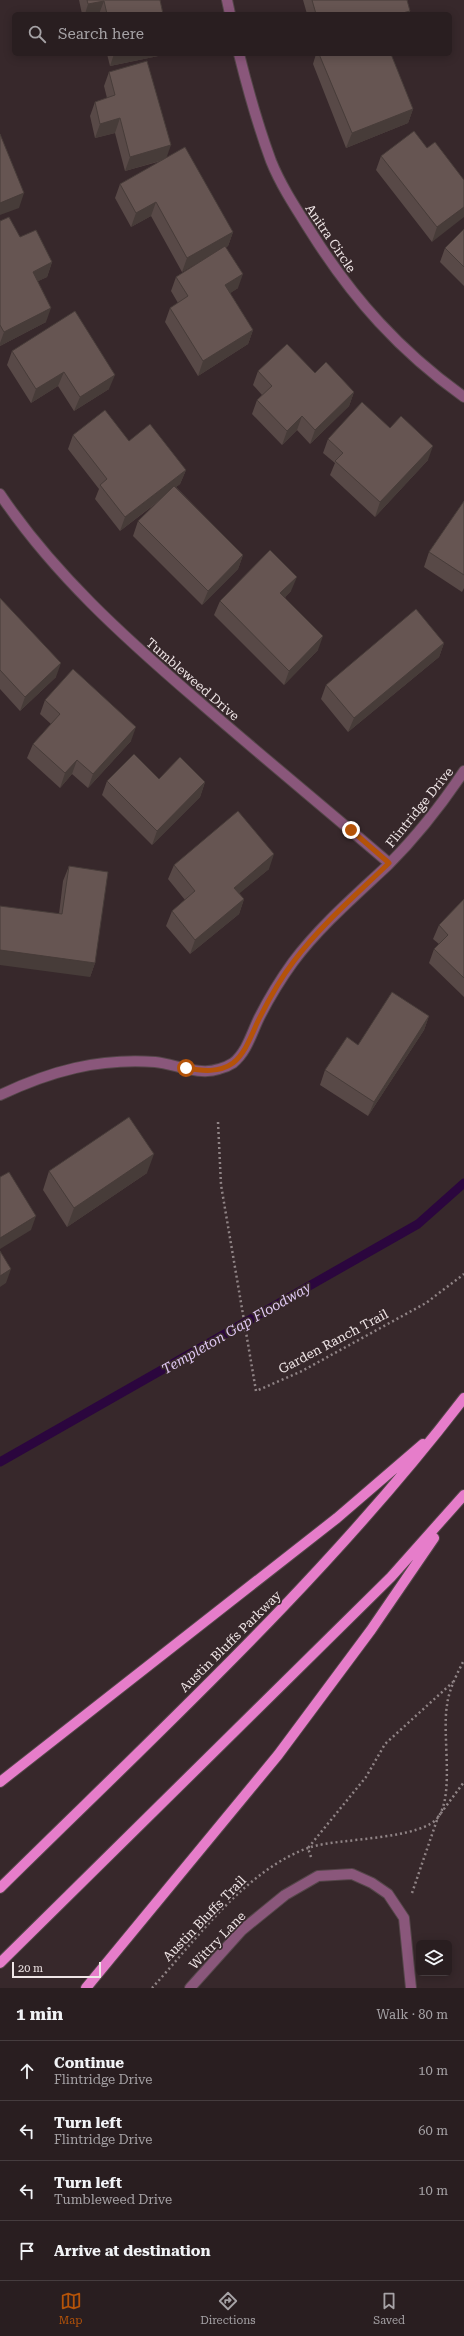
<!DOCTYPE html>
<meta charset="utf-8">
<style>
:root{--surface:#291e20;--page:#312729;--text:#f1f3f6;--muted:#a5a2a5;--line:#453c3e;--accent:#b45309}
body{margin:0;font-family:"Roboto Serif",serif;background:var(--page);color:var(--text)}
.controls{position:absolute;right:12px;bottom:12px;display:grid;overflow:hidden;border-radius:6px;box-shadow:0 2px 10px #0003}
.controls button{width:36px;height:36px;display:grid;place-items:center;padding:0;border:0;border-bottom:1px solid var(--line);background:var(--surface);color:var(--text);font:20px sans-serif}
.scale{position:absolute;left:12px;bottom:10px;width:89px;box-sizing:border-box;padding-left:4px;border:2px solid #efe5e6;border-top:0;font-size:11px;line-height:14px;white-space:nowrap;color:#efe5e6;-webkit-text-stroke:3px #37282b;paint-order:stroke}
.stop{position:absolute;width:12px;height:12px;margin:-9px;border:3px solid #b45309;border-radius:50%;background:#fff}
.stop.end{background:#b45309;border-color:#fff;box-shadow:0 1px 4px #0008}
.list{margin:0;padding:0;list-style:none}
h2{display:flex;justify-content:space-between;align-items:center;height:52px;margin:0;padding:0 16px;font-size:17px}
h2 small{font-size:13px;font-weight:400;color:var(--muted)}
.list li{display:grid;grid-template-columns:26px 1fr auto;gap:12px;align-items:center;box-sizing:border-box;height:60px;padding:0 16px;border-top:1px solid var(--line)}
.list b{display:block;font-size:15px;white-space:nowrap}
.list p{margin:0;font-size:13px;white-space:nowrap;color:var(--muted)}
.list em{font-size:13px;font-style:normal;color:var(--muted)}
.icon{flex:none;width:22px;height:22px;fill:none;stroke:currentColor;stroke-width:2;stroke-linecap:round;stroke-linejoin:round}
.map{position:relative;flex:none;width:464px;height:1988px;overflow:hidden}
.search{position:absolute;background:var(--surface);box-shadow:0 2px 10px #0003;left:12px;right:12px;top:12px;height:44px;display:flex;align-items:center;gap:10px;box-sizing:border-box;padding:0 14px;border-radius:6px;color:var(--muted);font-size:15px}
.sheet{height:292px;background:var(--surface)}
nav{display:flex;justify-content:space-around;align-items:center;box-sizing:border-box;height:56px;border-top:1px solid var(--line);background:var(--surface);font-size:11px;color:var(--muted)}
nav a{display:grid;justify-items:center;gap:2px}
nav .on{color:var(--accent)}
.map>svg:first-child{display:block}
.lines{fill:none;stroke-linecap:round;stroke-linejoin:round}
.stream{stroke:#2b063e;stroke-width:9}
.street-casing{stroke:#544649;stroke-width:12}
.primary-casing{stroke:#544649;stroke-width:12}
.path{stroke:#908486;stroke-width:2.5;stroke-dasharray:2 3;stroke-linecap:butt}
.street{stroke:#8a577b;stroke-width:10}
.primary{stroke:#e67dca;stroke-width:10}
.wall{fill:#584947}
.shaded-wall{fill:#473c39}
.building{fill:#665552;stroke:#473c39}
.route{stroke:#b45309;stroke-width:5}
.labels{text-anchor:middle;stroke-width:3.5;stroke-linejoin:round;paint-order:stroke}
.street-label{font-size:13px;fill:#efe5e6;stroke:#37282b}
.water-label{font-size:14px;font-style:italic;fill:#dfc8f2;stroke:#37282b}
</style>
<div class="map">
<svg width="464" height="1988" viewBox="0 0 464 1988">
<rect width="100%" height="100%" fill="#37282b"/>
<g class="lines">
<path class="stream" d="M0 1462 418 1224 464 1183"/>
<defs>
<path id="street" d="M227 0 230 14
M239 54C248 90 258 126 271 161 281 186 297 210 311 232 353 299 400 351 464 397
M0 494C53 573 124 637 196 699 259 754 325 808 389 863
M0 1095C51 1071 98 1058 155 1062 175 1064 199 1076 219 1069 223 1068 230 1065 233 1063 247 1052 252 1032 259 1018 269 998 280 980 293 962 320 926 355 896 388 865 416 837 442 804 464 771
M190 1988 242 1930 285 1895 318 1876 352 1874 372 1883 388 1894 404 1918 411 1988"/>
<path id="primary" d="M0 1782 337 1518 423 1444
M0 1888C160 1730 327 1577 464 1398
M0 1963 391 1577 464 1495
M86 1988 278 1755 371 1630 434 1538"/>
</defs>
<use href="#street" class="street-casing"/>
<use href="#primary" class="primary-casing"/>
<path class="path" d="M218 1122 221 1185 256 1391 302 1371 426 1303 464 1274
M311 1857 308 1848 366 1777 385 1744 453 1682
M412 1893 438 1817 464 1782
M152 1988C196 1940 247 1868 311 1847 339 1838 424 1840 439 1816 454 1792 442 1735 447 1705 449 1689 457 1674 464 1660"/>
<use href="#street" class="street"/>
<use href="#primary" class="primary"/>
</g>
<path class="wall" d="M79 0H160L163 14H82Z
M303 0H407L410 11 409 14H307Z
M107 54H163V55L110 66Z
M316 54H391L413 109 408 123 346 148 313 64Z
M109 72 166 158 233 232 228 246 226 247 238 288 230 293 253 330 248 344 198 376 165 322 170 308 178 303 171 291 176 277 202 260 182 272 151 216 131 227 115 198 120 184 161 161 125 171 115 133 95 138 90 116 95 102 107 98 104 86Z
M427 148 464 180 432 242 376 170 381 156Z
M0 221 20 237 52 262 47 277 38 281 46 322 0 346Z
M464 229V286L440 262 445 248Z
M12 351 109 389 74 411 58 386 31 403 7 365Z
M258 371 315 373 354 392 349 406 310 444 297 430 282 445 252 414 257 400 262 395 253 385Z
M390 428 428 460 375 517 330 475 335 463 323 453 328 439Z
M73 435 129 441 186 470 180 484 176 487 243 555 238 569 202 605 133 536 138 521 159 501 120 531 95 499 99 489 68 449Z
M464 501V588L462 592 424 567 429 552Z
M291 591 285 597 318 650 284 685 214 615 220 601Z
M0 598 56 677 20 711 0 689Z
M444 643 439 657 348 732 321 699 326 685Z
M45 700 131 741 88 788 72 774 60 788 27 758 33 744 51 724 40 714Z
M159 779 205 782 200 797 152 845 102 795 107 781Z
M174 865 269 869 239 893 244 899 239 914 190 954 166 926 172 911 185 900 168 879Z
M69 866 95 963 90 977 59 914 63 881Z
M464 899V997L429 963 434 949 439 944 433 939 439 925Z
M429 1016 424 1030 368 1116 320 1085 325 1070 358 1045Z
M49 1171 147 1173 67 1227 43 1190Z"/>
<path class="shaded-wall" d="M104 1 99 14H85L88 4Z
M410 11 409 14H399Z
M114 54H163V55L110 66Z
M413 109 408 123 346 148 352 133Z
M120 118 115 133 95 138 100 124Z
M171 145 166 159 125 171 130 157Z
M24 193 19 208 0 215V203Z
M156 202 151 216 131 227 136 213Z
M464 207V217L432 242 437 227Z
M233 232 228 246 182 272 187 258Z
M52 262 47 277 28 286 33 272Z
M243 274 238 288 220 300 225 285Z
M51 308 46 322 0 346V343L4 332Z
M253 330 248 344 198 376 203 361Z
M64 372 58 386 31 403 36 389Z
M115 375 109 389 74 411 80 397Z
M354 392 349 406 310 444 315 430Z
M302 416 297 430 282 445 287 431Z
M433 446 428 460 375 517 380 502Z
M186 470 180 484 120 531 125 517Z
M243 555 238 569 202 605 208 591Z
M297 577 291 591 275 607 280 593Z
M323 636 318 650 284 685 289 671Z
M444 643 439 657 348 732 354 718Z
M61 663 56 677 20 711 25 697Z
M136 727 131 741 88 788 93 774Z
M77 760 72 774 60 788 65 773Z
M205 782 200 797 152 845 157 831Z
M274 854 269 869 229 902 234 888Z
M244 899 239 914 190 954 195 940Z
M0 950 95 963 90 977 0 965Z
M429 1016 424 1030 368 1116 374 1102Z
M154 1154 147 1173 67 1227 74 1208Z
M36 1216 31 1230 0 1249V1238Z
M11 1269 6 1283 0 1287V1276Z"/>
<path class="building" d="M87 0H160L163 14H107L104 1 88 4Z
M312 0H407L410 11 399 14H316Z
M319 54H391L413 109 352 133Z
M147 61 171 145 130 157 120 118 100 124 95 102 115 95 109 72Z
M414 131 427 148 435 142 464 180V207L437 227 381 156Z
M0 134 24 193 0 203Z
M185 147 233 232 187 258 156 202 136 213 120 184Z
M9 217 20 237 36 230 52 262 33 272 51 308 4 332 0 325V221Z
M464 229V267L445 248Z
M225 246 243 274 225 285 253 330 203 361 170 308 188 296 176 277Z
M75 311 115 375 80 397 64 372 36 389 12 351Z
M287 344 315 373 326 362 354 392 315 430 302 416 287 431 257 400 272 386 258 371Z
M362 402 390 428 401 416 433 446 380 502 335 461 343 453 328 439Z
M105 410 129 441 150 424 186 470 125 517 100 485 107 479 73 435Z
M174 486 243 555 208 591 138 521Z
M464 501V575L429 552Z
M270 550 297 577 280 593 323 636 289 671 220 601Z
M0 598 61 663 25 697 0 670Z
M416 609 444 643 354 718 326 685Z
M73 669 136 727 93 774 77 760 65 773 33 744 60 714 45 700Z
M134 754 159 779 180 757 205 782 157 831 107 781Z
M238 811 274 854 234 888 244 899 195 940 172 911 195 891 174 865Z
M69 866 108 872 95 963 0 950V906L62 914Z
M464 899V978L434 949 448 935 439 925Z
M392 992 429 1016 374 1102 325 1070 347 1037 358 1045Z
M129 1117 154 1154 74 1208 49 1171Z
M9 1172 36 1216 0 1238V1177Z
M0 1251 11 1269 0 1276Z"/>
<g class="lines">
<path class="route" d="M186 1068C202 1071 219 1073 233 1063 246 1053 252 1033 259 1019 269 999 280 979 294 961 321 925 356 895 389 863L351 830"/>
</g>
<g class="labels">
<g class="street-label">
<text transform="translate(331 238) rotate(56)" y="5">Anitra Circle</text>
<text transform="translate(193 679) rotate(41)" y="5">Tumbleweed Drive</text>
<text transform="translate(419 807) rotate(-51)" y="5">Flintridge Drive</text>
<text transform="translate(333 1341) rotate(-28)" y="5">Garden Ranch Trail</text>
<text transform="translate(230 1641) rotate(-45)" y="5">Austin Bluffs Parkway</text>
<text transform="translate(204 1918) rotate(-46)" y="5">Austin Bluffs Trail</text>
<text transform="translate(217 1940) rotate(-46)" y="5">Wittry Lane</text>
</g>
<g class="water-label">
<text transform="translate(236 1328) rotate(-30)" y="5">Templeton Gap Floodway</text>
</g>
</g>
</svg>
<div class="controls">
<button><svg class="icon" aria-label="layers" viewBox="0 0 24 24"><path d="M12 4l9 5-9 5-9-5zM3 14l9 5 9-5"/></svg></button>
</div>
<div class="scale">20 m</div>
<div class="stop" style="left:186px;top:1068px"></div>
<div class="stop end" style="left:351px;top:830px"></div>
<div class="search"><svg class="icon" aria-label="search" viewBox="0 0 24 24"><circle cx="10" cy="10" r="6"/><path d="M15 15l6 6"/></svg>Search here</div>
</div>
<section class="sheet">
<h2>1 min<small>Walk · 80 m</small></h2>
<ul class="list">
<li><svg class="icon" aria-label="ahead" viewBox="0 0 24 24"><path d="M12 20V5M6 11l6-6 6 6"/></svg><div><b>Continue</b><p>Flintridge Drive</p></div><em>10 m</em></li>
<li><svg class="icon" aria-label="left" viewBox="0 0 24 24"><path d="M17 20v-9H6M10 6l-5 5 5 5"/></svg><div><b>Turn left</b><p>Flintridge Drive</p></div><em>60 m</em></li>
<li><svg class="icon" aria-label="left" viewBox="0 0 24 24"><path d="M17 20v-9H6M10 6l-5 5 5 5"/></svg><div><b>Turn left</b><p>Tumbleweed Drive</p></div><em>10 m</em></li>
<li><svg class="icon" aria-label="arrive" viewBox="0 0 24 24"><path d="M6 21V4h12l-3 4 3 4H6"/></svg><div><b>Arrive at destination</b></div></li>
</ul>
</section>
<nav>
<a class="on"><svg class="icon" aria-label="map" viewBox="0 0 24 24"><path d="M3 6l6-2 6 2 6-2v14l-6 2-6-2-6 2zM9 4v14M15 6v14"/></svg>Map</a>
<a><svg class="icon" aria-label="directions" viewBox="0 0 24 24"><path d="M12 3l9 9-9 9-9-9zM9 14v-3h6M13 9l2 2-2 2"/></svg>Directions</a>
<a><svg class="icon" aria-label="saved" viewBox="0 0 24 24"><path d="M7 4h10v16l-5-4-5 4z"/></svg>Saved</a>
</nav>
